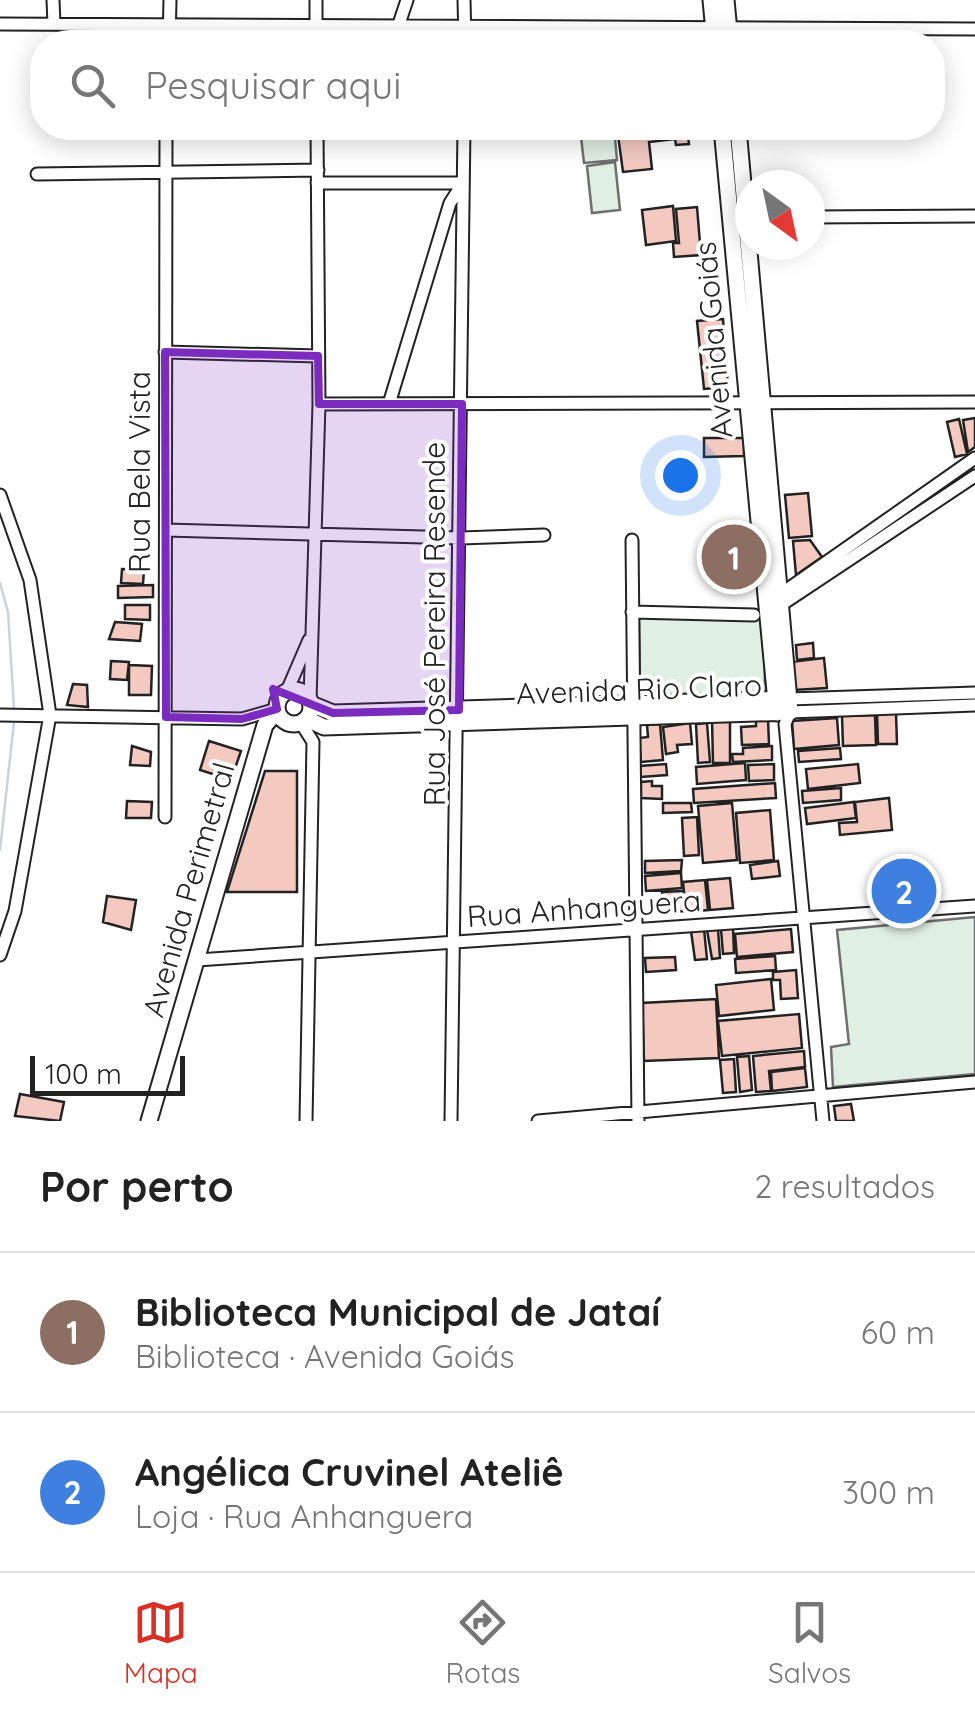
<!DOCTYPE html>
<html lang="pt">
<meta charset="utf-8">
<style>
:root{--surface:#fff;--page:#f6f6f6;--text:#222;--muted:#767676;--line:#e0e0e0;--accent:#d93025}
body{margin:0;font-family:Quicksand,sans-serif;background:var(--page);color:var(--text)}
.compass{position:absolute;left:735px;top:170px;width:90px;height:90px;border-radius:50%;background:var(--surface);box-shadow:0 5px 25px #0003;rotate:147deg}
.scale{position:absolute;left:30px;bottom:25px;width:155px;box-sizing:border-box;padding-left:10px;border:5px solid #222;border-top:0;font-size:28px;line-height:35px;white-space:nowrap;color:#222;-webkit-text-stroke:8px #fff;paint-order:stroke}
.you{position:absolute;left:680px;top:475px;width:35px;height:35px;margin:-25px;border:8px solid #fff;border-radius:50%;background:#1a73e8;box-shadow:0 0 0 15px #1a73e833}
.badge{display:grid;place-items:center;width:65px;height:65px;border-radius:50%;background:var(--accent);color:#fff;font-size:32px;font-weight:700}
.pin{position:absolute;translate:-50% -50%;border:5px solid #fff;box-shadow:0 2px 10px #0006}
.list{margin:0;padding:0;list-style:none}
h2{display:flex;justify-content:space-between;align-items:center;height:130px;margin:0;padding:0 40px;font-size:42px}
h2 small{font-size:32px;font-weight:400;color:var(--muted)}
.list li{display:grid;grid-template-columns:65px 1fr auto;gap:30px;align-items:center;box-sizing:border-box;height:160px;padding:0 40px;border-top:2px solid var(--line)}
.list b{display:block;font-size:38px;white-space:nowrap}
.list p{margin:0;font-size:32px;white-space:nowrap;color:var(--muted)}
.list em{font-size:32px;font-style:normal;color:var(--muted)}
.icon{flex:none;width:55px;height:55px;fill:none;stroke:currentColor;stroke-width:2;stroke-linecap:round;stroke-linejoin:round}
.map{position:relative;flex:none;width:975px;height:1121px;overflow:hidden}
.search{position:absolute;background:var(--surface);box-shadow:0 5px 25px #0003;left:30px;right:30px;top:30px;height:110px;display:flex;align-items:center;gap:25px;box-sizing:border-box;padding:0 35px;border-radius:40px;color:var(--muted);font-size:38px}
.sheet{height:450px;background:var(--surface)}
nav{display:flex;justify-content:space-around;align-items:center;box-sizing:border-box;height:140px;border-top:2px solid var(--line);background:var(--surface);font-size:28px;color:var(--muted)}
nav a{display:grid;justify-items:center;gap:5px}
nav .on{color:var(--accent)}
.map>svg:first-child{display:block}
.green{fill:#e0efe3;stroke:#6f6f6f;stroke-width:2.5}
.lines{fill:none;stroke-linecap:round;stroke-linejoin:round}
.stream{stroke:#c7d3dd;stroke-width:2.5}
.building{fill:#f3c9c0;stroke:#222;stroke-width:2.5}
.minor-casing{stroke:#222;stroke-width:15}
.major-casing{stroke:#222;stroke-width:19}
.minor{stroke:#fff;stroke-width:11}
.major{stroke:#fff;stroke-width:15}
.marked{fill:#7b2cbf;fill-opacity:0.2;stroke:#7b2cbf;stroke-width:8;stroke-linejoin:round}
.labels{text-anchor:middle;stroke-width:8;stroke-linejoin:round;paint-order:stroke}
.street-label{font-size:30px;fill:#222;stroke:#fff}
</style>
<div class="map">
<svg width="975" height="1121" viewBox="0 0 975 1121">
<rect width="100%" height="100%" fill="#fff"/>
<path class="green" d="M580 128H614L617 160 584 163Z
M615 162 620 210 592 213 587 166Z
M764 613 765 695 640 697 639 615Z
M975 917V1074L833 1087 831 1047 849 1044 837 930Z"/>
<g class="lines">
<path class="stream" d="M0 583 8 612 14 709
M0 850 14 722"/>
</g>
<path class="building" d="M617 128H687L689 144 676 145 675 139 649 142 652 169 623 172Z
M673 206 676 241 646 245 642 210Z
M697 207 701 255 674 257 673 243H679L676 209Z
M723 319 728 387 704 389 697 321Z
M975 418V447L968 452 963 420Z
M959 419 967 454 955 457 947 422Z
M704 438H744V456L704 457Z
M808 493 812 536 789 538 785 495Z
M739 530 741 550 748 549 745 583 722 585 717 532Z
M810 540 822 557 796 575 793 541Z
M122 569 144 570 143 584 121 583Z
M153 585V597L118 598V586Z
M125 605H150V620L125 619Z
M115 622 142 624 140 641 109 639Z
M813 643 814 658 797 660 796 645Z
M824 658 827 688 794 690 790 662Z
M111 661 129 662 127 680 110 679Z
M129 665 152 666 151 695H129Z
M73 684 87 685 88 707 67 705Z
M877 713H896L897 744H878Z
M875 715 876 745 843 746 842 716Z
M837 718 839 745 794 749 792 721Z
M768 719 769 744 742 745 741 727 756 726V720Z
M712 720H730V763H713Z
M690 723 692 744 677 745 678 752 666 754 663 727Z
M707 723 710 762 698 763 696 724Z
M660 724 663 760 641 762 639 738 648 737 647 725Z
M209 741 241 751 231 780 200 770Z
M132 746 151 752 150 766 130 765Z
M772 746V760L733 762 732 754H743V748Z
M840 748 841 759 799 762 798 751Z
M745 763 746 780 697 784 696 767Z
M666 764 667 775 641 777 640 766Z
M774 764V780L749 781 748 765Z
M858 764 860 783 808 789 806 769Z
M265 771H297V892H227Z
M652 781V786H662V799L641 798V782Z
M775 783 776 798 694 803 693 789Z
M841 788V800L803 803 802 791Z
M889 798 892 830 840 835 839 823 857 822 855 802Z
M127 801 152 802 151 818H126Z
M854 802 856 818 807 824 805 808Z
M663 803H691L692 812 663 813Z
M732 803 737 860 703 863 698 806Z
M770 810 774 860 740 863 736 813Z
M697 817 699 855 684 856 682 818Z
M682 860 681 871 645 873V861Z
M778 861 780 876 752 879 750 865Z
M681 873 682 888 646 891 645 876Z
M730 878 733 908 710 910 707 880Z
M705 880 708 910 686 912 683 882Z
M682 891 684 911 664 912 662 892Z
M107 896 136 900 131 930 103 922Z
M733 928 734 953 723 954 721 929Z
M704 929 707 959 695 960 691 931Z
M718 929 720 958 712 959 707 930Z
M791 929 793 952 737 957 735 934Z
M775 956 776 970 736 973 735 959Z
M675 957 676 970 646 972 645 958Z
M796 970 798 998 781 999 780 980H773V972Z
M771 979 774 1010 719 1016 716 985Z
M716 999 719 1058 644 1061 642 1003Z
M799 1014 802 1048 722 1056 718 1021Z
M804 1051 805 1067 769 1071 771 1091 756 1092 753 1056Z
M749 1056 752 1090 740 1092 737 1057Z
M734 1059 736 1092 723 1093 720 1060Z
M805 1068 807 1087 772 1091 771 1072Z
M20 1094 64 1102 60 1121 15 1116Z
M851 1104 854 1121H836L834 1106Z"/>
<g class="lines">
<defs>
<path id="minor" d="M53 0 54 24
M316 0V42
M464 0 465 42
M0 24 975 29
M398 27 407 0
M169 42 170 0
M37 174 318 170
M317 183H463
M810 217 975 216
M165 352 318 356
M319 404 975 402
M389 404 450 203 463 183
M0 495 30 580 50 715 15 911 0 955
M166 530 461 538 544 535
M632 540 638 1121
M778 596 975 458
M775 609 975 476
M632 612 754 615
M287 691 309 640
M789 699 975 693
M310 700 319 404 317 128
M0 715 242 719 277 709
M301 723 313 742 306 1121
M165 817 166 128
M197 960 975 906
M451 1121 464 128
M538 1121 975 1082
M823 1121 785 724 790 712 975 705"/>
<path id="major" d="M711 0 715 42
M726 0 730 42
M722 128 777 713
M277 707a17 17 0 1 1 34 0a17 17 0 1 1-34 0Z
M311 704 333 713 785 699
M307 719 324 727 790 712 738 128
M149 1121 265 725 277 712"/>
</defs>
<use href="#minor" class="minor-casing"/>
<use href="#major" class="major-casing"/>
<use href="#minor" class="minor"/>
<use href="#major" class="major"/>
</g>
<path class="marked" d="M165 352 318 356 319 404H462L459 710 333 713 273 689 277 709 242 719 166 717Z"/>
<g class="labels">
<g class="street-label">
<text transform="translate(714 340) rotate(-95)" y="10">Avenida Goiás</text>
<text transform="translate(140 472) rotate(-90)" y="10">Rua Bela Vista</text>
<text transform="translate(435 624) rotate(-90)" y="10">Rua José Pereira Resende</text>
<text transform="translate(639 690) rotate(-2)" y="10">Avenida Rio Claro</text>
<text transform="translate(189 890) rotate(-74)" y="10">Avenida Perimetral</text>
<text transform="translate(584 909) rotate(-4)" y="10">Rua Anhanguera</text>
</g>
</g>
</svg>
<svg class="compass" viewBox="-18 -18 36 36"><path d="M0-13l5 13h-10z" fill="#e53935"/><path d="M0 13l5-13h-10z" fill="#767676"/></svg>
<div class="scale">100 m</div>
<div class="you"></div>
<div class="pin badge" style="left:734px;top:557px;background:#8d6e63">1</div>
<div class="pin badge" style="left:904px;top:891px;background:#3f7fe0">2</div>
<div class="search"><svg class="icon" aria-label="search" viewBox="0 0 24 24"><circle cx="10" cy="10" r="6"/><path d="M15 15l6 6"/></svg>Pesquisar aqui</div>
</div>
<section class="sheet">
<h2>Por perto<small>2 resultados</small></h2>
<ul class="list">
<li><span class="badge" style="background:#8d6e63">1</span><div><b>Biblioteca Municipal de Jataí</b><p>Biblioteca · Avenida Goiás</p></div><em>60 m</em></li>
<li><span class="badge" style="background:#3f7fe0">2</span><div><b>Angélica Cruvinel Ateliê</b><p>Loja · Rua Anhanguera</p></div><em>300 m</em></li>
</ul>
</section>
<nav>
<a class="on"><svg class="icon" aria-label="map" viewBox="0 0 24 24"><path d="M3 6l6-2 6 2 6-2v14l-6 2-6-2-6 2zM9 4v14M15 6v14"/></svg>Mapa</a>
<a><svg class="icon" aria-label="directions" viewBox="0 0 24 24"><path d="M12 3l9 9-9 9-9-9zM9 14v-3h6M13 9l2 2-2 2"/></svg>Rotas</a>
<a><svg class="icon" aria-label="saved" viewBox="0 0 24 24"><path d="M7 4h10v16l-5-4-5 4z"/></svg>Salvos</a>
</nav>
